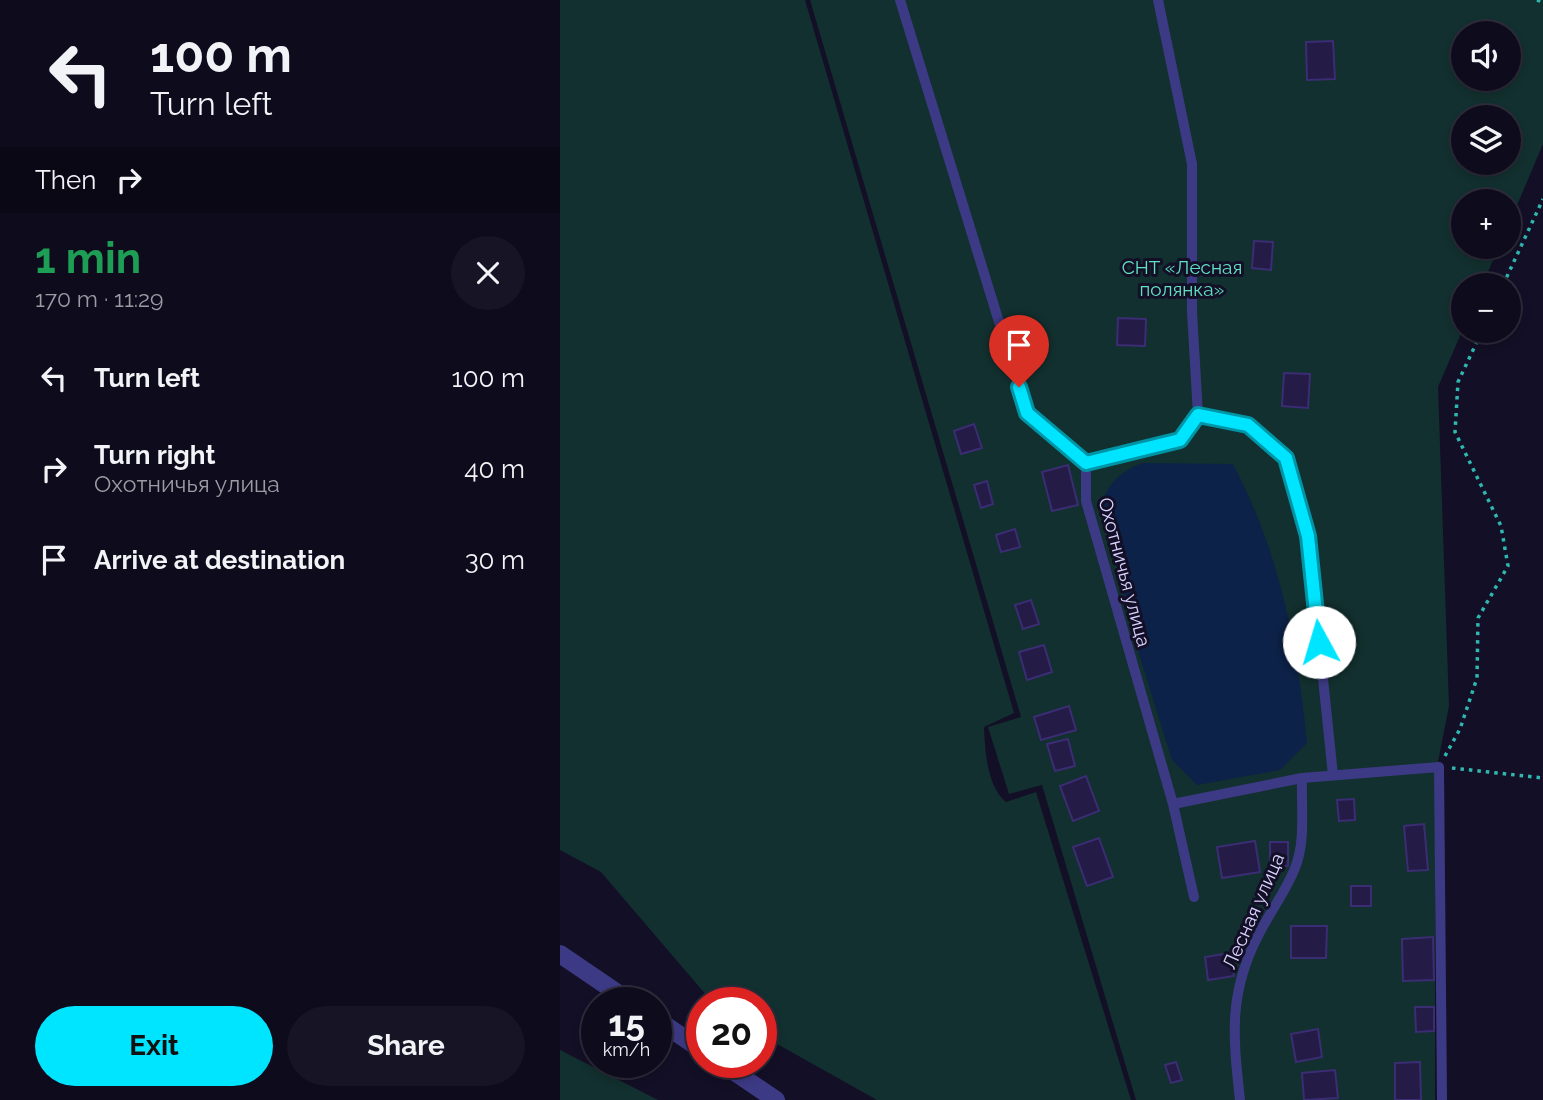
<!DOCTYPE html>
<meta charset="utf-8">
<style>
body{margin:0;font-family:Raleway,sans-serif;background:#171425;color:#f1f3f6;height:100vh;display:flex;flex-direction:column;font-size:26px;white-space:nowrap}
*{box-sizing:border-box;margin:0}
p{font-size:23px;color:#9b9ba3}
.icon{flex:none;width:38px;height:38px;fill:none;stroke:currentColor;stroke-width:2;stroke-linecap:round;stroke-linejoin:round}
.map{position:relative;flex:1;overflow:hidden}
.sheet{display:flex;flex-direction:column;background:#0e0b1c;width:560px}
.sheet>*{flex:none}
.banner{background:#0e0b1c;color:#f1f3f6;overflow:hidden}
.buttons{position:absolute;left:891px;top:21px;display:grid;gap:14px}
.buttons a{display:grid;place-items:center;width:70px;height:70px;border-radius:50%;background:#0e0b1c;box-shadow:0 4px 10px #0003,0 0 0 2px #2e2b3b;font-size:35px}
.speed{position:absolute;left:21px;top:987px;display:flex;gap:14px;font-size:35px;font-weight:700;text-align:center}
.speed>*{display:grid;place-content:center;width:91px;height:91px;border-radius:50%;background:#0e0b1c;box-shadow:0 4px 10px #0003,0 0 0 2px #2e2b3b;line-height:1}
.speed small{font-size:18px;font-weight:400}
.speed .limit{border:10px solid #d22;background:#fff;color:#111}
.pin{position:absolute;display:grid;place-items:center;width:60px;height:60px;color:#fff;margin:-72px -30px;border-radius:50% 50% 50% 0;rotate:-45deg;box-shadow:0 0 7px #0007}
.pin .icon{rotate:45deg}
.me{position:absolute;width:77px;margin:-38px;rotate:354deg;stroke-linejoin:round;filter:drop-shadow(0 0 5px #0008)}
.turn{display:flex;align-items:center;gap:24px;height:147px;padding:0 35px;font-size:32px}
.turn .icon{width:91px;height:91px;stroke-width:2.5}
.turn b{display:block;font-size:49px;line-height:60px}
.then{display:flex;align-items:center;height:66px;padding:0 35px;background:#0003;gap:14px;font-size:26px}
.round{display:grid;place-items:center;flex:none;width:74px;height:74px;border-radius:37px;background:#171425}
.headline{display:flex;align-items:center;justify-content:space-between;height:119px;padding:0 35px}
h1{font-size:42px;font-weight:700;line-height:52px;color:#1e9e55}
.primary-button{display:flex;gap:14px;margin-top:auto;padding:14px 35px}
.primary-button a{flex:1;height:80px;border-radius:42px;background:#00e5ff;color:#111;font-size:28px;font-weight:700;line-height:80px;text-align:center}
.primary-button a+a{background:#171425;color:#f1f3f6}
ul{padding:0;list-style:none}
li{display:flex;align-items:center;gap:21px;height:91px;padding:0 35px}
li div{flex:1}
li b{display:block;font-size:26px}
li em{font-style:normal}
main{display:flex;flex:1;min-height:0}
.map>svg:first-child{display:block}
</style>
<main>
<section class="sheet">
<div class="banner">
<div class="turn"><svg class="icon" aria-label="left" viewBox="0 0 24 24"><path d="M17 20v-9H6M10 6l-5 5 5 5"/></svg><div><b>100 m</b>Turn left</div></div>
<div class="then">Then<svg class="icon" aria-label="right" viewBox="0 0 24 24"><path d="M7 20v-9h11M14 6l5 5-5 5"/></svg></div>
</div>
<div class="headline"><div><h1>1 min</h1><p>170 m · 11:29</p></div><a class="round"><svg class="icon" aria-label="close" viewBox="0 0 24 24"><path d="M6 6l12 12M18 6L6 18"/></svg></a></div>
<ul>
<li><svg class="icon" aria-label="left" viewBox="0 0 24 24"><path d="M17 20v-9H6M10 6l-5 5 5 5"/></svg><div><b>Turn left</b></div><em>100 m</em></li>
<li><svg class="icon" aria-label="right" viewBox="0 0 24 24"><path d="M7 20v-9h11M14 6l5 5-5 5"/></svg><div><b>Turn right</b><p>Охотничья улица</p></div><em>40 m</em></li>
<li><svg class="icon" aria-label="arrive" viewBox="0 0 24 24"><path d="M6 21V4h12l-3 4 3 4H6"/></svg><div><b>Arrive at destination</b></div><em>30 m</em></li>
</ul>
<div class="primary-button"><a>Exit</a><a>Share</a></div>
</section>
<div class="map">
<svg width="983" height="1100" viewBox="0 0 983 1100">
<rect width="100%" height="100%" fill="#130f26"/>
<path fill="#12302f" fill-rule="evenodd" d="M0 0H245L454 713 424 727C425 750 427 787 446 802L476 792 571 1100H317L201 1035V1003H153L41 872 0 850Z
M250 0H983V144L949 224 948 201H903V247H939L922 285H903V329L878 387 889 706 875 777V1100H576L482 785 449 794 428 727 461 717ZM903 33H948V79H903ZM903 117H948V163H903Z
M0 1050 98 1100H0Z"/>
<path fill="#0c2248" d="M582 463 673 464C720 554 737 642 747 743L720 770 637 785 612 760 573 635 542 501C551 480 561 472 582 463Z"/>
<path fill="#241b47" stroke="#3b2d73" stroke-width="2" d="M773 41 775 79 747 80 746 42Z
M694 241 713 242 711 270 692 268Z
M558 318 586 319 585 346 557 345Z
M724 373 750 374 748 408 722 406Z
M414 424 422 448 401 454 394 431Z
M508 465 518 505 492 511 482 472Z
M427 481 433 504 421 508 414 485Z
M455 529 460 547 441 552 436 535Z
M471 600 479 624 463 629 455 605Z
M484 645 492 672 467 680 459 652Z
M509 706 516 730 481 740 474 717Z
M508 739 515 766 495 771 487 744Z
M526 776 539 811 513 821 500 786Z
M794 799 795 820 779 821 777 800Z
M864 824 868 870 848 871 844 826Z
M539 838 553 877 527 886 513 847Z
M695 841 700 872 662 878 657 847Z
M710 842H728V866H710Z
M791 886H811V906H791Z
M731 926H767L766 958H731Z
M873 937 874 980 843 981 842 939Z
M670 953 674 976 648 980 645 957Z
M855 1007H874V1031L856 1032Z
M758 1029 762 1057 736 1062 731 1034Z
M616 1062 622 1080 611 1083 605 1065Z
M860 1062 861 1100H835V1063Z
M775 1070 778 1098 744 1100 742 1073Z"/>
<g fill="none" stroke-linecap="round" stroke-linejoin="round">
<path stroke="#2fb8b0" stroke-width="3.5" stroke-dasharray="3.5 5" stroke-linecap="butt" d="M977 0 983 2
M943 285 983 199
M885 756 900 729 917 678 918 618 948 566 941 526 895 432 898 382 922 331
M892 768 983 778"/>
<path stroke="#3d3a85" stroke-width="10" d="M340 0 467 413 526 463V501L613 804 634 897
M598 0 632 164V312L638 415 689 425 726 458 748 535 773 775
M526 463 619 440 638 415
M613 804 742 778 879 767 882 1100
M680 1100C673 1036 668 993 699 934 710 912 726 891 735 868 746 841 741 807 742 778"/>
<path stroke="#3d3a85" stroke-width="18" d="M0 954 72 1003
M96 1019 142 1050
M160 1062 216 1100"/>
</g>
<g fill="none" stroke-linecap="round" stroke-linejoin="round">
<defs>
<path id="route" d="M459 387 467 413 526 463 620 440 638 415 688 425 726 458 748 536 759 642"/>
</defs>
<use href="#route" stroke="#0095a6" stroke-width="18"/>
<use href="#route" stroke="#00e5ff" stroke-width="12"/>
</g>
<g text-anchor="middle" dominant-baseline="central" stroke-width="6" stroke-linejoin="round" paint-order="stroke">
<g font-size="19" fill="#5fe0c0" stroke="#130f26">
<text x="622" y="267">СНТ «Лесная<tspan x="622" dy="22">полянка»</tspan></text>
</g>
<g font-size="19" fill="#d9d4ff" stroke="#130f26">
<text transform="translate(565 572) rotate(75)">Охотничья улица</text>
<text transform="translate(693 911) rotate(-66)">Лесная улица</text>
</g>
</g>
</svg>
<div class="buttons">
<a><svg class="icon" aria-label="sound" viewBox="0 0 24 24"><path d="M4 9h4l5-4v14l-5-4H4zM17 9q2 3 0 6"/></svg></a>
<a><svg class="icon" aria-label="layers" viewBox="0 0 24 24"><path d="M12 4l9 5-9 5-9-5zM3 14l9 5 9-5"/></svg></a>
<a>+</a>
<a>−</a>
</div>
<div class="speed"><div>15<small>km/h</small></div><div class="limit">20</div></div>
<div class="pin" style="left:459px;top:387px;background:#d93025"><svg class="icon" aria-label="arrive" viewBox="0 0 24 24"><path d="M6 21V4h12l-3 4 3 4H6"/></svg></div>
<svg class="me" style="left:759px;top:642px" viewBox="-20 -20 40 40"><circle r="19" fill="#fff"/><path d="M0-13L10 11 0 6-10 11z" fill="#00e5ff"/></svg>
</div>
</main>
